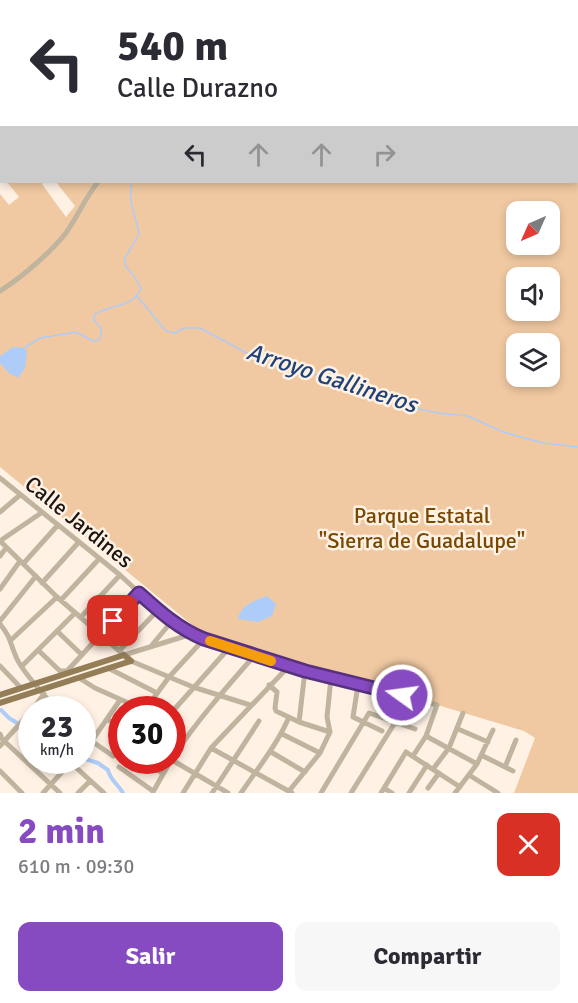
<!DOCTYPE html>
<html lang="es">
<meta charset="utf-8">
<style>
body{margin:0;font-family:Signika,sans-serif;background:#f7f7f7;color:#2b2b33;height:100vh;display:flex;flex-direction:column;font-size:22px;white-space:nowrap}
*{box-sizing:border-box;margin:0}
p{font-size:20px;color:#7c7c81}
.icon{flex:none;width:33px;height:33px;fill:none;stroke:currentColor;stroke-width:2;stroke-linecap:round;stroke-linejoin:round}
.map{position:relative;height:793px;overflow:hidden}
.details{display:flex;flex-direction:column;background:#fff;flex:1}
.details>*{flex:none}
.top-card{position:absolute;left:0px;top:0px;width:579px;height:183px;box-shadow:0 3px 9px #0003;background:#fff;color:#2b2b33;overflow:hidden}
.needle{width:39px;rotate:225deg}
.fabs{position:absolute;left:506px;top:201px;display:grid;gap:12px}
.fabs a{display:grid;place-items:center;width:54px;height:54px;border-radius:12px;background:#fff;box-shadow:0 3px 9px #0003;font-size:30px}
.speed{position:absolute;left:18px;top:696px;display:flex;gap:12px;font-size:30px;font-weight:700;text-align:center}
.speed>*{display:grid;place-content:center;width:78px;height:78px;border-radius:50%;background:#fff;box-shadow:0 3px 9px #0003;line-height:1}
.speed small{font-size:15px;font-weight:400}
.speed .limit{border:9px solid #d22;background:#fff;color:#111}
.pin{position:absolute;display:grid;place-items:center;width:51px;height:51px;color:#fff;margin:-26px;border-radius:12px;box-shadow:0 3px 9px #0006}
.me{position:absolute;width:66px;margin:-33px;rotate:284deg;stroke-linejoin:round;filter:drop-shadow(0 0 4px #0008)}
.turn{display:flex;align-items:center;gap:21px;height:126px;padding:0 18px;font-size:27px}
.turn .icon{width:78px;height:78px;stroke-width:2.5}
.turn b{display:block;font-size:42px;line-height:51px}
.lanes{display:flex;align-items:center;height:57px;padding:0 18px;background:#0003;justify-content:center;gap:30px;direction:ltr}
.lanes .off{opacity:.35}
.round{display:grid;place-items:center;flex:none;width:63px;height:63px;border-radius:12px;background:#f7f7f7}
.headline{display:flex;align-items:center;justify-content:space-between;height:102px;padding:0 18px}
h1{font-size:36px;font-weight:700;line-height:45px;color:#864bc1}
.action{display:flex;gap:12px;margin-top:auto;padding:12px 18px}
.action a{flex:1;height:69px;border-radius:12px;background:#864bc1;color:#fff;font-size:24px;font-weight:700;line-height:69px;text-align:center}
.action a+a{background:#f7f7f7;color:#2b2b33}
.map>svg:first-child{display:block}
</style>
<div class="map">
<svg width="578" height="793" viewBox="0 0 578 793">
<rect width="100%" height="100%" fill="#fff1e4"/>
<path fill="#f0c9a2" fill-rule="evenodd" d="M0 0H188L2 2 1 175Z
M208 0H578V793H514L535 738 524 731 214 638 191 624 0 467V194L9 205 19 197 7 182H45L42 184 66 217 75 206 56 182H578V2L207 1ZM516 212H549V244H516ZM516 278H549V310H516ZM516 344H549V376H516Z"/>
<path fill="#aeccf8" d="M13 347 24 348 27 351 25 368 18 378 9 373 0 363V356Z
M267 596 276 604 272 616 258 622 238 619C240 605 256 600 267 596Z"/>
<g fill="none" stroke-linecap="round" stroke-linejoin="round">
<path stroke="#aeccf8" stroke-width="1.5" d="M239 2 240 0
M0 66 2 69
M137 296 166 331 175 333 184 328H200L260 360 336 380 399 405 438 413 468 416 503 432 543 443 578 447
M24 348 40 338 76 332 93 341 99 340C104 330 101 327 94 320L95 314C110 304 131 309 141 289L134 276 126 267 124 260 139 234C136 216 127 201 132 182"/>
<path stroke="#aeccf8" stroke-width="4" d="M1 710 9 718 17 723
M82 758 98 763 108 770C110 780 118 784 123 793"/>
<path stroke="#c0b49f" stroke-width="5" d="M124 2 125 0
M283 2 285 0
M0 41H2
M0 291C21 278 51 252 66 233 78 216 85 198 98 182
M0 478 120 575 158 610 192 634 289 666 331 678 385 690 437 705 426 736 413 756
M0 512 20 495
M0 541 57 597 124 655 192 634
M0 541 41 513
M0 556 6 548
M23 564 57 526
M42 583 78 543
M0 589 20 561
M61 600 99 559
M81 617 120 575
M0 621 36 576
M0 624C12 639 10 644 17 659 26 677 44 693 56 710
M57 631 82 655
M11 640 57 597
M152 645 172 621
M38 650 60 671H67L139 593
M119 651 158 610
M131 661 193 687 250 705
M0 666 21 688
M22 666 75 613
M108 668 157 693
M79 678 95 688 144 710
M269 685 277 692 275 708 276 711 299 722 330 732
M358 685 353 717 382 731
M32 710 44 694
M145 710 169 677 204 639
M172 712 229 648
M107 719 122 729
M299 722 305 671
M18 726 32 738
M458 729 488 742
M0 734 2 739 60 793
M282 734 320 753
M426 736 477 764
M93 742 113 756
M0 746 32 710
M211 748 292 793
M271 752 305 772
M82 755 120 700
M481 755 513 771
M172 758C197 721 225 689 254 656
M144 760 163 774
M172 760 228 793
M71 763 104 793
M119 767 153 791
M505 767 516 740
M433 769 449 748 463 713
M0 771 22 793
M469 775 498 793
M384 788 392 793
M428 788 439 773
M289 791 320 753 330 732 327 717 331 678
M153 792 171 760
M43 793 73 760
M78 793 90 781
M183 793 211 748 289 666
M212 793 259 721
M241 793C258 768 277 745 289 717
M321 793 369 713 415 729
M351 793 396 721
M381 793 406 752 460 787
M409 793 427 765
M455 793 477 764 493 730"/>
<path stroke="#937e58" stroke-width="6" d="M0 695 124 655 131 661
M0 703 131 661"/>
</g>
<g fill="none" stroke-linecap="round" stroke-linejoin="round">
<defs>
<path id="route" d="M113 621 139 593C159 611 179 629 204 639L305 671 402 695"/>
</defs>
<use href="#route" stroke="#57317d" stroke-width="15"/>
<use href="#route" stroke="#864bc1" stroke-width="10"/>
<path stroke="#f59e0b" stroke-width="10" d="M210 641 271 661"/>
</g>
<g text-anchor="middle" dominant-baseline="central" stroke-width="5" stroke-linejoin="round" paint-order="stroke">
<g font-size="22" fill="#784700" stroke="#fff1e4">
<text x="422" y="515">Parque Estatal<tspan x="422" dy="25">"Sierra de Guadalupe"</tspan></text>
</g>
<g font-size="22" fill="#1a1510" stroke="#fff1e4">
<text transform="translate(79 522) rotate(39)">Calle Jardines</text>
</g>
<g font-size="24" font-style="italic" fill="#1f4379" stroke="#fff1e4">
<text transform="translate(332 378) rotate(18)">Arroyo Gallineros</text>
</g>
</g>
</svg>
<div class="fabs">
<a><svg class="needle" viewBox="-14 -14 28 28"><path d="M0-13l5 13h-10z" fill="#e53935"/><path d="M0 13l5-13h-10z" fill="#7c7c81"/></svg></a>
<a><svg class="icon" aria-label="sound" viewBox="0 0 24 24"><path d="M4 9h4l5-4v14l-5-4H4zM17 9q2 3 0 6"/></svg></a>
<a><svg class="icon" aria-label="layers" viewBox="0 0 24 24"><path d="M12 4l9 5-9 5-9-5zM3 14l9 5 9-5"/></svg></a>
</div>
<div class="speed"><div>23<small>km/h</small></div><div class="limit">30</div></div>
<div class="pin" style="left:113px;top:621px;background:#d93025"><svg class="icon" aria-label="arrive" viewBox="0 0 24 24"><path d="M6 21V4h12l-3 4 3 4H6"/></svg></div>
<svg class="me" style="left:402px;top:695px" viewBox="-20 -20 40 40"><circle r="17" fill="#864bc1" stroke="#fff" stroke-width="3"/><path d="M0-11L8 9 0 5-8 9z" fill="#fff"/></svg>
<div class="top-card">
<div class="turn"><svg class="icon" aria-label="left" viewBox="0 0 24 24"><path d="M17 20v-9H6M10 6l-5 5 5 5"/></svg><div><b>540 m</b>Calle Durazno</div></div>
<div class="lanes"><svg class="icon" aria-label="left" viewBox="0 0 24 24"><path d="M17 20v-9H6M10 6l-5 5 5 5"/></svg><svg class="icon off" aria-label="ahead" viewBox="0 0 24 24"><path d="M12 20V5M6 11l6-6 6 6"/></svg><svg class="icon off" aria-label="ahead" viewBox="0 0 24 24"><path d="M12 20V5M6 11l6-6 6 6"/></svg><svg class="icon off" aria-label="right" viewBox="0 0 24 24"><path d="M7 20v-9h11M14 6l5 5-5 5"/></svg></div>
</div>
</div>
<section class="details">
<div class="headline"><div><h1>2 min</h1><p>610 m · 09:30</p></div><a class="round" style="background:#d93025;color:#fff"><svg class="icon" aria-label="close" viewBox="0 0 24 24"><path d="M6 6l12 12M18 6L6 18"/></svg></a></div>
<div class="action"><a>Salir</a><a>Compartir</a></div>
</section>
